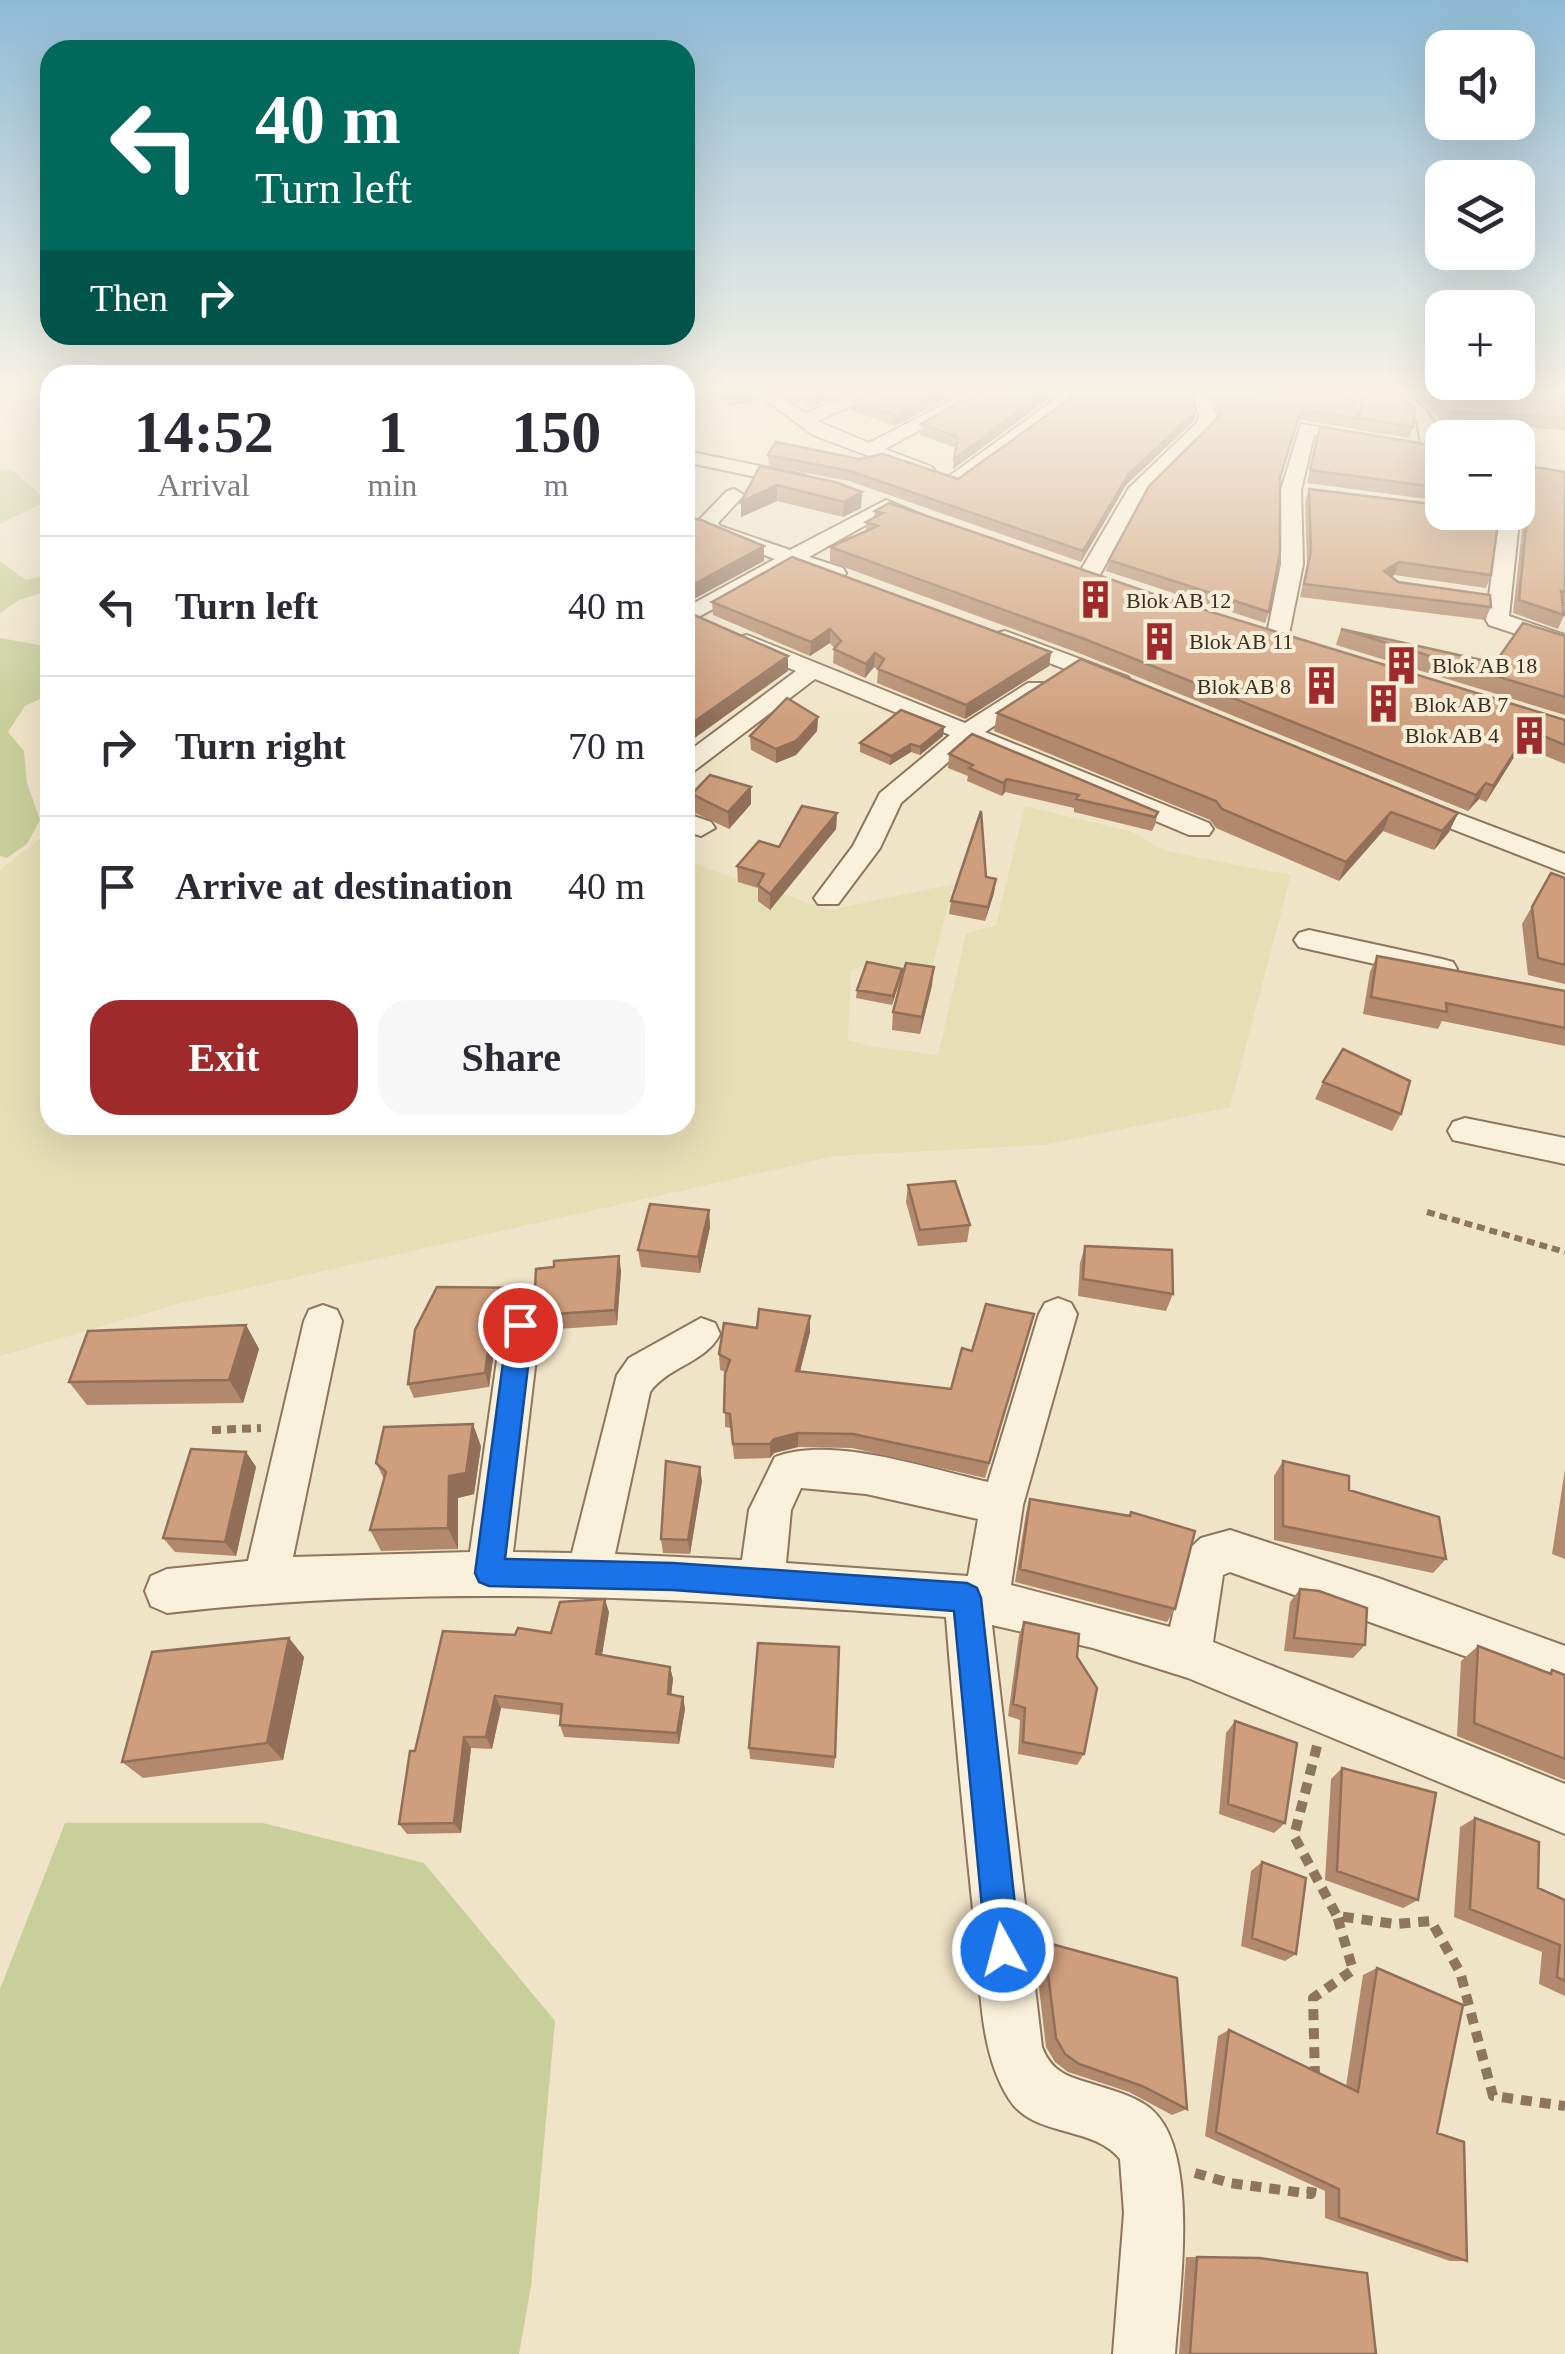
<!DOCTYPE html>
<meta charset="utf-8">
<style>
body{margin:0;font-family:Georgia,serif;background:#f7f7f7;color:#2b2b33;height:100vh;display:flex;flex-direction:column;font-size:38px;white-space:nowrap}
*{box-sizing:border-box;margin:0}
p{font-size:32px;color:#7c7c81}
.icon{flex:none;width:55px;height:55px;fill:none;stroke:currentColor;stroke-width:2;stroke-linecap:round;stroke-linejoin:round}
.map{position:relative;flex:1;overflow:hidden}
.sheet{position:absolute;left:40px;top:365px;width:655px;height:770px;display:flex;flex-direction:column;background:#fff;border-radius:30px;box-shadow:0 10px 40px #0002}
.sheet>*{flex:none}
.banner{position:absolute;left:40px;top:40px;width:655px;height:305px;border-radius:30px;box-shadow:0 10px 40px #0002;background:#00695c;color:#fff;overflow:hidden}
.buttons{position:absolute;left:1425px;top:30px;display:grid;gap:20px}
.buttons a{display:grid;place-items:center;width:110px;height:110px;border-radius:20px;background:#fff;box-shadow:0 10px 40px #0002;font-size:50px}
.pin{position:absolute;display:grid;place-items:center;width:85px;height:85px;color:#fff;margin:-42px;border:5px solid #fff;border-radius:50%;box-shadow:0 2px 10px #0007}
.me{position:absolute;width:110px;margin:-55px;rotate:353deg;stroke-linejoin:round;filter:drop-shadow(0 0 8px #0008)}
.turn{display:flex;align-items:center;gap:35px;height:210px;padding:0 50px;font-size:45px}
.turn .icon{width:130px;height:130px;stroke-width:2.5}
.turn b{display:block;font-size:70px;line-height:85px}
.then{display:flex;align-items:center;height:95px;padding:0 50px;background:#0003;gap:20px;font-size:38px}
.eta{display:flex;justify-content:space-evenly;align-items:center;height:170px;text-align:center}
.eta b{font-size:60px;font-weight:700;line-height:70px}
.action{display:flex;gap:20px;margin-top:auto;padding:20px 50px}
.action a{flex:1;height:115px;border-radius:30px;background:#9e2a2b;color:#fff;font-size:40px;font-weight:700;line-height:115px;text-align:center}
.action a+a{background:#f7f7f7;color:#2b2b33}
ul{padding:0;list-style:none}
li{display:flex;align-items:center;gap:30px;height:140px;padding:0 50px;border-top:2px solid #e1e1e2}
li div{flex:1}
li b{display:block;font-size:38px}
li em{font-style:normal}
.map>svg:first-child{display:block}
</style>
<div class="map">
<svg width="1565" height="2354" viewBox="0 0 1565 2354">
<rect width="100%" height="100%" fill="#f0e4c8"/>
<path fill="#e6deb5" d="M1025 806 1132 832 1165 851 1291 875 1230 1107 1044 1145 835 1156 181 1303 0 1356V870L50 831V1125H685V861L830 910 953 884 931 973 868 964 851 970 848 1040 875 1047 938 1055 966 934 996 925Z"/>
<path fill="#c9cf9b" d="M0 469 15 472 47 501 0 524Z
M0 561 26 580 50 574V590L19 600 0 613Z
M0 638 50 647V694L25 706 8 732 24 751 27 783 40 820 27 844 7 858 0 856Z
M65 1823H263L424 1863 555 2021 531 2286 519 2354H0V1989Z"/>
<g fill="none" stroke-linecap="round" stroke-linejoin="round">
<defs>
<path id="minor" d="M759 395H779L805 413 851 395H876L817 421 869 443 962 395H984L885 449 932 467 935 471 925 477 813 435Z
M1061 395 1078 398 962 485H948V477Z
M1190 395H1207L1217 415 1214 425 1144 495 1097 580H1081L1078 575 1129 488 1197 423 1199 415Z
M1257 395H1410C1432 415 1444 432 1442 460L1314 435 1301 490 1303 564 1288 639 1277 646 1266 639 1281 564V490L1301 424 1421 444 1417 421 1395 400H1265Z
M691 452 804 475 814 481 804 487 685 462V454Z
M734 489 744 495 718 523 720 526 790 550 886 500 929 518 919 524 887 513 809 557 843 568 846 573 843 578 835 579 794 566 685 624V608L775 559 706 534 697 522 727 491Z
M1442 507V512H1482L1515 526 1518 530 1509 616 1565 635V650L1489 625 1486 620 1497 533 1478 524 1441 516 1438 512Z
M1005 631 1128 677 1132 682 1128 687H1112L997 643 994 638 997 633Z
M747 635 965 723 1028 683H1044L1048 688 1044 693 985 732 1209 823 1213 829 1209 835H1189L970 743 901 803 880 848 838 904H818L814 898 853 846 880 793 950 735 815 679 694 771 685 774V754L796 671 739 647 736 642 739 637Z
M1412 796 1565 854V873L1403 810 1399 804Z
M685 813 711 822 715 828 701 836 685 831Z
M1309 930 1442 959 1453 962 1457 969 1453 976 1442 979 1299 947 1294 940 1299 933Z
M1465 1118 1565 1138V1164L1453 1140 1448 1131 1453 1122Z
M1058 1298 1071 1303 1077 1314 1023 1505 1011 1585 1170 1627 1188 1550 1201 1538 1230 1530 1381 1579 1565 1646V1692L1230 1572 1223 1575 1213 1642 1565 1784V1834L1188 1678 1093 1648 992 1625 1042 2047C1053 2077 1076 2078 1102 2087 1118 2092 1138 2098 1151 2109 1201 2151 1179 2294 1175 2354H1113L1124 2213 1120 2159C1093 2125 1033 2138 1009 2099 978 2051 981 1983 975 1929 964 1825 954 1721 946 1617 683 1598 431 1583 167 1613L151 1606 145 1591 151 1576 167 1569 248 1561 304 1321 309 1310 323 1305 337 1310 342 1321 293 1557 470 1552 502 1325 507 1314 521 1309 535 1314 540 1325 513 1552 572 1553 617 1375 629 1358 701 1318 715 1323 720 1334C707 1362 667 1367 650 1392L615 1554 742 1560 749 1510 775 1457C832 1435 929 1469 988 1482L1039 1314 1045 1303ZM801 1488 866 1494 978 1519 968 1576 786 1563 791 1510Z"/>
</defs>
<use href="#minor" stroke="#8d765c" stroke-width="4"/>
<path stroke="#8d765c" stroke-width="6" stroke-dasharray="8 5" stroke-linecap="butt" d="M1427 1212 1565 1252"/>
<path stroke="#8d765c" stroke-width="8" stroke-dasharray="9 6" stroke-linecap="butt" d="M212 1430 261 1428"/>
<path stroke="#8d765c" stroke-width="10" stroke-dasharray="11 8" stroke-linecap="butt" d="M1317 1746 1294 1836 1337 1916
M1315 2077 1313 1998 1353 1970 1337 1916 1395 1924 1431 1921 1460 1972 1493 2096 1565 2106
M1195 2173 1230 2183 1311 2194 1313 2180"/>
<use href="#minor" fill="#faf1dc" fill-rule="evenodd"/>
</g>
<path fill="#b2896c" d="M715 395H759V400L729 406Z
M787 395H839L808 408Z
M862 395H953L895 426 851 410 852 400Z
M973 395H1054L953 469 956 448 920 435 921 424Z
M1210 395H1351L1358 415 1362 395 1413 427 1409 438 1357 430V428L1356 429 1302 420 1297 423 1280 479 1269 612 1265 623 1106 571 1109 560 1220 416V413Z
M1415 395H1565V430L1440 423 1438 416Z
M1194 421 1126 485 1081 562 849 481 769 466 768 455 958 479Z
M1317 439 1442 447V501L1307 483Z
M1518 459 1523 465 1565 472V606H1563L1564 615 1558 629 1513 613 1522 530 1516 523 1492 512H1518Z
M760 466 862 492 861 508 843 517 777 501 741 517V502Z
M1309 489 1491 575 1486 588 1394 575 1392 577 1398 582 1491 607 1485 620 1300 597 1307 564 1305 501Z
M875 511 1565 720V764L1521 746 1486 802 1479 799 1468 811 1084 655 830 562V547L866 531V522L874 517Z
M712 602 1051 652 1049 666 965 719 877 683 878 670 874 667 865 678 833 663 834 648 830 643 810 656 713 615Z
M1341 629 1495 663 1565 636V715L1336 645Z
M997 713 1458 813 1449 832 1434 850 1383 831 1339 881 1216 828 1210 820 994 731Z
M818 717 817 731 796 755 776 763 751 750 750 736Z
M944 727 943 736 920 755 911 752 890 765 860 752V743Z
M949 754 1158 812 1155 825 1152 831 1074 812V808L1005 792 1002 796 967 781 968 776 948 768Z
M751 787V804L729 829 693 812 692 794Z
M837 813 836 829 770 910 758 901V888L738 882 737 866 779 847Z
M1551 873 1565 878V984L1528 975 1522 924Z
M986 877 994 893 985 921 949 914 951 901Z
M1377 956 1565 991V1046L1442 1021 1438 1029 1363 1014 1370 972Z
M902 969 901 977 892 1005 856 998 857 990Z
M932 985 920 1034 892 1030 893 1012Z
M1323 1082 1401 1114 1392 1131 1315 1099Z
M908 1185 970 1225 967 1242 918 1246 906 1202Z
M709 1210 710 1227 700 1273 641 1267 638 1250Z
M1085 1246 1173 1294 1166 1311 1078 1296 1080 1263Z
M621 1271 617 1325 543 1330 536 1310 520 1305 506 1310 498 1324 489 1387 414 1398 408 1384 437 1287 535 1288Z
M1034 1314 985 1478 852 1448 798 1447 774 1453 770 1458 734 1459 731 1428 725 1427V1372L720 1370 719 1354 757 1328 810 1316V1332L800 1372 951 1389 972 1351Z
M246 1325 259 1349 243 1403 87 1405 69 1382Z
M481 1446 474 1494 458 1498V1549L381 1551 370 1530 384 1479 376 1463Z
M246 1452 256 1467 236 1556 175 1552 163 1538Z
M1283 1461 1349 1490 1446 1559 1433 1573 1274 1540V1476Z
M1565 1469V1559L1552 1554Z
M702 1481 690 1554 663 1553 661 1539Z
M1030 1499 1129 1516 1131 1512 1175 1609 1167 1622 1015 1582 1026 1513Z
M1300 1589 1365 1645 1353 1658 1284 1651 1290 1602Z
M609 1612 602 1655 670 1667 673 1679 671 1695 683 1697 685 1709 679 1744 564 1737 560 1725 561 1715 501 1708 492 1749 471 1748 461 1833 407 1834 399 1824 415 1751 551 1633Z
M1024 1622 1077 1657 1084 1754 1077 1765 1018 1754 1020 1720 1008 1716 1019 1635Z
M289 1638 304 1657 283 1760 143 1778 122 1762Z
M1478 1646 1548 1673 1552 1670 1565 1675V1780L1457 1736 1461 1661Z
M1235 1721 1285 1823 1274 1833 1219 1814 1226 1733Z
M749 1748 835 1757 834 1768 750 1759Z
M1342 1768 1418 1900 1403 1908 1325 1880 1331 1779Z
M1475 1818 1538 1888 1565 1900V1996L1539 1984 1542 1952 1454 1917 1460 1827Z
M1262 1862 1296 1954 1285 1961 1241 1946 1251 1871Z
M1044 1942 1187 2109 1172 2115 1129 2092 1068 2072 1055 2062 1046 2047 1035 1954Z
M1377 1968 1437 2133 1467 2261H1450L1325 2218V2191L1205 2136 1218 2036 1229 2030 1346 2086 1363 1975Z
M1186 2257 1259 2258 1376 2354H1179Z"/>
<path fill="#916f58" d="M729 395H759V400L729 406Z
M814 395H839L808 408V398Z
M934 395H953L895 426V415Z
M1041 395H1054L953 469 954 459Z
M1196 411 1194 421 1126 485 1081 562 1083 551 1128 475Z
M777 485V501L741 517V502Z
M862 492 861 508 843 517 844 502Z
M764 546V561L685 604V589Z
M1399 562 1394 575 1379 584 1384 571Z
M830 629V643L810 656 811 642Z
M1051 652 1049 666 965 719 966 705Z
M875 653 874 667 865 678 866 664Z
M788 656V671L685 745V728Z
M818 717 817 731 796 755 776 763V749Z
M944 727 943 736 920 755V747Z
M1529 730 1521 746 1486 802 1493 786Z
M911 744V752L890 765 891 756Z
M1007 779 1005 792 1002 796 1003 783Z
M1486 783 1479 799 1468 811 1476 795Z
M751 787V804L729 829 728 812Z
M1391 812 1383 831 1339 881 1346 862Z
M837 813 836 829 770 910V894Z
M1458 813 1449 832 1434 850 1442 831Z
M996 879 994 893 985 921 988 907Z
M934 967 932 985 920 1034 922 1017Z
M902 969 901 977 892 1005 893 996Z
M709 1210 710 1227 700 1273 698 1257Z
M619 1256 621 1271 617 1325 615 1310Z
M516 1291 520 1305 506 1310 498 1324 489 1387 485 1373 494 1310 501 1296Z
M810 1316V1332L796 1387V1371Z
M246 1325 259 1349 243 1403 229 1380Z
M473 1424 481 1446 474 1494 458 1498V1549L448 1528 449 1476Z
M798 1433V1447L774 1453 770 1458V1444L774 1439Z
M246 1452 256 1467 236 1556 225 1542Z
M700 1467 702 1481 690 1554 688 1540Z
M605 1599 609 1612 600 1667 596 1654Z
M289 1638 304 1657 283 1760 267 1743Z
M670 1667 673 1679 670 1706 668 1694Z
M495 1696 501 1708 492 1749 486 1737Z
M683 1697 685 1709 679 1744 677 1733Z
M464 1737 471 1748 461 1833 454 1823Z"/>
<path fill="#cf9f7d" stroke="#916f58" stroke-width="2.5" d="M862 395H934L895 415 852 400Z
M973 395H1041L954 459 958 437 921 424Z
M1075 395H1193L1196 411 1128 475 1083 551 850 471 768 455 776 442 859 459 883 454 958 479Z
M1218 395H1351L1360 419 1305 410 1300 413 1280 478V552L1269 612 1109 560 1149 486 1220 416 1223 403Z
M1362 395H1400L1415 410 1413 427 1360 418Z
M1432 395H1565V418L1444 411 1442 404Z
M1320 427 1442 447V488L1310 470Z
M1518 459H1519L1523 465 1565 472V592L1561 591 1564 615 1519 600 1527 517 1522 510 1518 508Z
M760 466 835 482 862 492 844 502 777 485 741 502Z
M1309 489 1431 504 1442 507V512H1462L1498 523 1491 575 1399 562 1384 571 1398 582 1490 595 1491 607 1304 584 1311 551Z
M889 503 1159 596 1565 720V745L1529 730 1493 786 1486 783 1476 795 1087 640 830 547 878 526 866 522 883 513 875 511Z
M685 517 701 520 764 546 685 589Z
M792 557 1051 652 966 705 878 669 884 659 875 653 866 664 834 649 841 641 830 629 811 642 712 602Z
M685 611 788 656 685 728Z
M1523 623 1565 636V697L1341 629 1495 663Z
M1081 659 1458 813 1442 831 1391 812 1346 862 1222 809 1216 801 997 713Z
M787 698 818 717 796 741 776 749 750 736Z
M901 710 944 727 920 747 911 744 891 756 860 743Z
M972 734 1158 812 1155 817 1076 799 1079 795 1007 779 1003 783 969 768 973 765 949 754Z
M710 775 751 787 728 812 692 794Z
M802 806 837 813 770 894 758 885 764 874 737 866 759 841 779 847Z
M981 811 986 877 996 879 988 907 951 901Z
M1551 873 1565 878V965L1538 958 1532 907Z
M1377 956 1565 991V1028L1446 1003 1447 1012 1371 997Z
M867 962 902 969 893 996 857 990Z
M906 963 934 967 922 1017 893 1012Z
M1343 1049 1410 1081 1401 1114 1323 1082Z
M955 1181 970 1225 920 1230 908 1185Z
M650 1204 709 1210 698 1257 638 1250Z
M1085 1246 1172 1250 1173 1294 1083 1279Z
M619 1256 615 1310 540 1315 532 1296 516 1291 501 1296 494 1310 485 1373 408 1384 415 1330 437 1287 535 1288 536 1269 554 1267V1261Z
M986 1304 1034 1314 989 1463 853 1434 798 1433 774 1439 770 1444H733L730 1414 724 1412 725 1374 730 1360 719 1354 724 1323 757 1328 759 1309 810 1316 796 1371 951 1389 962 1348 972 1351Z
M246 1325 229 1380 69 1382 88 1331Z
M473 1424 466 1473 449 1476 448 1528 370 1530 386 1472 376 1463 384 1427Z
M191 1449 246 1452 225 1542 163 1538Z
M666 1461 700 1467 688 1540 661 1539Z
M1283 1461 1349 1476V1490L1439 1517 1446 1559 1283 1526Z
M1030 1499 1130 1516 1131 1512 1195 1531 1175 1609 1020 1569Z
M1300 1589 1319 1591 1367 1608 1365 1645 1294 1638Z
M605 1599 596 1654 670 1667 668 1694 683 1697 677 1733 560 1725 562 1704 495 1696 486 1737H464L454 1823 399 1824 410 1751H415L443 1631 515 1635 518 1628 551 1633 560 1602Z
M1024 1622 1079 1634 1077 1657 1097 1688 1084 1754 1023 1742 1025 1708 1013 1704Z
M289 1638 267 1743 122 1762 152 1652Z
M758 1643 839 1647 835 1757 749 1748Z
M1478 1646 1551 1674 1552 1670 1565 1675V1759L1474 1723Z
M1235 1721 1297 1743 1285 1823 1228 1804Z
M1342 1768 1436 1793 1418 1900 1337 1871Z
M1475 1818 1539 1842 1538 1888 1565 1900V1981L1557 1977 1560 1945 1470 1909Z
M1262 1862 1306 1878 1296 1954 1252 1938Z
M1044 1942 1177 1978 1187 2109 1142 2086 1079 2064 1065 2054 1056 2038Z
M1377 1968 1463 2005 1437 2133 1464 2142 1467 2261 1339 2217V2189L1216 2132 1229 2030 1358 2092Z
M1197 2257 1259 2258 1367 2273 1376 2354H1190Z"/>
<linearGradient id="sky" x2="0" y2="1"><stop stop-color="#8fbad6"/><stop offset="0.54" stop-color="#f8f3e6"/><stop offset="1" stop-color="#f8f3e6" stop-opacity="0"/></linearGradient>
<rect width="1565" height="725" fill="url(#sky)"/>
<path fill="#1a73e8" stroke="#114b97" stroke-width="2.5" d="M520 1315 529 1318 533 1325 505 1559 673 1563 967 1583 977 1588 981 1598 1020 1950 1015 1962 1003 1967 991 1962 986 1950 954 1611 673 1590 489 1586 479 1582 475 1573 508 1325 512 1318Z"/>
<defs>
<symbol id="building-bare" viewBox="-9 -9 18 18"><path d="M-4-6H4V6H1V3H-1V6H-4ZM-2.5-4.3h1.7v1.8h-1.7ZM.8-4.3h1.7v1.8H.8ZM-2.5-1h1.7V.8h-1.7ZM.8-1h1.7V.8H.8Z" fill="#9e2a2b" stroke="#f7eed8" stroke-width="2.5" paint-order="stroke"/></symbol>
</defs>
<g fill-rule="evenodd">
<use href="#building-bare" x="1068" y="572" width="55" height="55"/>
<use href="#building-bare" x="1132" y="614" width="55" height="55"/>
<use href="#building-bare" x="1374" y="638" width="55" height="55"/>
<use href="#building-bare" x="1294" y="658" width="55" height="55"/>
<use href="#building-bare" x="1356" y="676" width="55" height="55"/>
<use href="#building-bare" x="1502" y="708" width="55" height="55"/>
</g>
<g text-anchor="middle" dominant-baseline="central" stroke-width="8" stroke-linejoin="round" paint-order="stroke">
<g font-size="22" fill="#3d2e20" stroke="#f7eed8" text-anchor="start">
<text x="1126" y="600">Blok AB 12</text>
<text x="1189" y="641">Blok AB 11</text>
<text x="1432" y="665">Blok AB 18</text>
<text x="1291" y="686" text-anchor="end">Blok AB 8</text>
<text x="1414" y="704">Blok AB 7</text>
<text x="1499" y="735" text-anchor="end">Blok AB 4</text>
</g>
</g>
</svg>
<div class="buttons">
<a><svg class="icon" aria-label="sound" viewBox="0 0 24 24"><path d="M4 9h4l5-4v14l-5-4H4zM17 9q2 3 0 6"/></svg></a>
<a><svg class="icon" aria-label="layers" viewBox="0 0 24 24"><path d="M12 4l9 5-9 5-9-5zM3 14l9 5 9-5"/></svg></a>
<a>+</a>
<a>−</a>
</div>
<div class="pin" style="left:520px;top:1325px;background:#d93025"><svg class="icon" aria-label="arrive" viewBox="0 0 24 24"><path d="M6 21V4h12l-3 4 3 4H6"/></svg></div>
<svg class="me" style="left:1003px;top:1950px" viewBox="-20 -20 40 40"><circle r="17" fill="#1a73e8" stroke="#fff" stroke-width="3"/><path d="M0-11L8 9 0 5-8 9z" fill="#fff"/></svg>
<div class="banner">
<div class="turn"><svg class="icon" aria-label="left" viewBox="0 0 24 24"><path d="M17 20v-9H6M10 6l-5 5 5 5"/></svg><div><b>40 m</b>Turn left</div></div>
<div class="then">Then<svg class="icon" aria-label="right" viewBox="0 0 24 24"><path d="M7 20v-9h11M14 6l5 5-5 5"/></svg></div>
</div>
<section class="sheet">
<div class="eta">
<div><b>14:52</b><p>Arrival</p></div>
<div><b>1</b><p>min</p></div>
<div><b>150</b><p>m</p></div>
</div>
<ul>
<li><svg class="icon" aria-label="left" viewBox="0 0 24 24"><path d="M17 20v-9H6M10 6l-5 5 5 5"/></svg><div><b>Turn left</b></div><em>40 m</em></li>
<li><svg class="icon" aria-label="right" viewBox="0 0 24 24"><path d="M7 20v-9h11M14 6l5 5-5 5"/></svg><div><b>Turn right</b></div><em>70 m</em></li>
<li><svg class="icon" aria-label="arrive" viewBox="0 0 24 24"><path d="M6 21V4h12l-3 4 3 4H6"/></svg><div><b>Arrive at destination</b></div><em>40 m</em></li>
</ul>
<div class="action"><a>Exit</a><a>Share</a></div>
</section>
</div>
